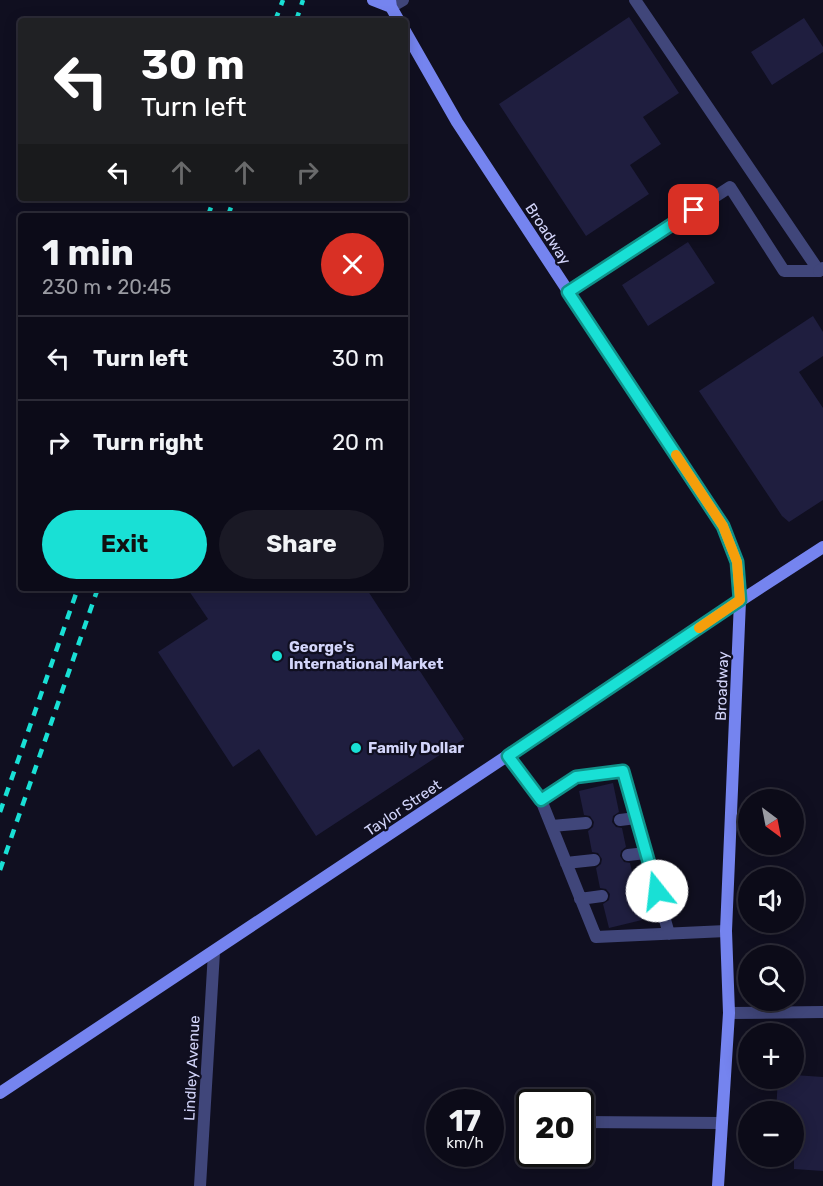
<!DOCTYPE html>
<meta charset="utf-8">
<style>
body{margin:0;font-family:Rubik,sans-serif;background:#1a1925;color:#f1f3f6;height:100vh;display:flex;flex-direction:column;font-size:22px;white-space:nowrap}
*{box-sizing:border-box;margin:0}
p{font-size:20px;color:#9a9ba2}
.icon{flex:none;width:33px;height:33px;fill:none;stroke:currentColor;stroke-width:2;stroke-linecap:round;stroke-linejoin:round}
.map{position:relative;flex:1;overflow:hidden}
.sheet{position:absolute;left:18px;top:213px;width:390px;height:378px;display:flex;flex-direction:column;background:#0c0b18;border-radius:6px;box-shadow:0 3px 15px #0003,0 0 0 2px #2c2b37}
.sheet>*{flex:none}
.top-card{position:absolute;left:18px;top:18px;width:390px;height:183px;border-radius:6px;box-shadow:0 3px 15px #0003,0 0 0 2px #2c2b37;background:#202124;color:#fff;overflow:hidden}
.needle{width:39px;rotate:148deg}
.fabs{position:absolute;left:738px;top:789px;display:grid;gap:12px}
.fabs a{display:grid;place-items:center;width:66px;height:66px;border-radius:50%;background:#0c0b18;box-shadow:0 3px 15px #0003,0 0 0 2px #2c2b37;font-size:30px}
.speed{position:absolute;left:426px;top:1089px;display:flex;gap:12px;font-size:30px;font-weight:700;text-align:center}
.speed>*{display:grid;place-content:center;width:78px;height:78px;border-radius:50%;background:#0c0b18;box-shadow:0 3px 15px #0003,0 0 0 2px #2c2b37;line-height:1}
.speed small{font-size:15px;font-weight:400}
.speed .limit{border:3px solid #111;border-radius:9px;background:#fff;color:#111}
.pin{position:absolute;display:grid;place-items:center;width:51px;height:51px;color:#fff;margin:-26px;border-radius:12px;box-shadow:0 3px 9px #0006}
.me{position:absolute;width:66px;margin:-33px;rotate:344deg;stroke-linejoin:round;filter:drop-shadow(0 0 4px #0008)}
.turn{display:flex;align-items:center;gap:21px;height:126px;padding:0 24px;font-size:27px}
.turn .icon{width:78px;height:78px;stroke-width:2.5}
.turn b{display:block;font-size:42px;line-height:51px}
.lanes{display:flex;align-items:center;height:57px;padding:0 24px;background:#0003;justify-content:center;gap:30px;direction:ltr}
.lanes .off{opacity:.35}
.round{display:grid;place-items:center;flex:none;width:63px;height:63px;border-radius:32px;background:#1a1925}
.summary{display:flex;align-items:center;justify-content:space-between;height:102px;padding:0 24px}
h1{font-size:36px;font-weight:700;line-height:45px}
.cta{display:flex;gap:12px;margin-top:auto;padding:12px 24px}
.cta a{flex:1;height:69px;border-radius:36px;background:#19e0d5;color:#111;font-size:24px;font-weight:700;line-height:69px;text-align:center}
.cta a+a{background:#1a1925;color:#f1f3f6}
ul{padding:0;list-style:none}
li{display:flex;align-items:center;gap:18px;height:84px;padding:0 24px;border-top:2px solid #2c2b37}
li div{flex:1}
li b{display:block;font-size:22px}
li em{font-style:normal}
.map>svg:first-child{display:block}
</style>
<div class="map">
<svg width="823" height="1186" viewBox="0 0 823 1186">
<rect width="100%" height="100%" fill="#100f20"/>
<path fill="#1f1e3f" d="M629 17 679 93 643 117 661 144 630 165 649 194 586 236 499 104Z
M804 18 823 47V52L772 85 751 52Z
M688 242 715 283 648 326 622 285Z
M813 316 823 332V356L799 372 823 408V500L789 522 782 516 699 391Z
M187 588H366L464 739 316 836 259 749 233 767 158 652 208 619Z
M613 783 619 812 613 816 612 822 616 827 622 828 626 847 621 851 620 856 624 862 630 863 635 885 629 889 628 894 632 900 638 901 642 920 609 928 603 904 609 900 610 894 606 889 600 888 596 868 601 864 602 859 598 853 592 852 588 831 593 827 594 822 590 816 584 815 579 791Z
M794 1075 823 1077V1171L794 1169V1112H776L778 1078H794Z"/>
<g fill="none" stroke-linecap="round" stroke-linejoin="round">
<path stroke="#40467a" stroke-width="12" d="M635 0 819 271
M568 292 730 187 784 271H819
M509 756 541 800 596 937 726 931
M541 800 576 777 623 771 669 934
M620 820 636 818
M552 826 586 823
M628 855 646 853
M566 863 594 860
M636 893 657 891
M580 899 602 896
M580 1122 721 1123"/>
<path stroke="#40467a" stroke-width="12" d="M391 7 403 0
M819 271 823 268
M729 1013 823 1012
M200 1186 214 952"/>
<path stroke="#7584ef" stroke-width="12" d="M373 0 391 7
M390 0 391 7 399 21
M405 31 457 122 723 527 737 562 740 601 726 931 729 1013 718 1186
M0 1093 740 601 823 547"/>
<path stroke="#19e0d5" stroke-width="4.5" stroke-dasharray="9 8" stroke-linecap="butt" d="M275 21 283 0
M296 21 303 0
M208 216 214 198
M228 216 234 198
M0 812 78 588
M0 870 98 588"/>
</g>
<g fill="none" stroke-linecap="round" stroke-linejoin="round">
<defs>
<path id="route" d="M657 891 623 771 576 777 541 800 508 756 740 600 737 562 723 526 568 292 694 210"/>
</defs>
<use href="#route" stroke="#10928a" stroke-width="15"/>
<use href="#route" stroke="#19e0d5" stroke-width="10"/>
<path stroke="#f59e0b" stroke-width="10" d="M676 455 723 526 737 562 740 600 699 628"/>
</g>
<g fill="#19e0d5" stroke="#100f20" stroke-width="2">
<circle cx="277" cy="656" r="6"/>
<circle cx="356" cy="748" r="6"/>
</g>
<g text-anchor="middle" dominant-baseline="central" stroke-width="4.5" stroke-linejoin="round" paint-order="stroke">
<g font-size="15" fill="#d3d5fa" stroke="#100f20">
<text transform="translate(548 234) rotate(57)">Broadway</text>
<text transform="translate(722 686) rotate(-88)">Broadway</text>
<text transform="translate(403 808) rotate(-34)">Taylor Street</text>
<text transform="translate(192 1068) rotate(-87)">Lindley Avenue</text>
</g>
<g font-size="15" font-weight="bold" fill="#d3d5fa" stroke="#100f20" text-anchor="start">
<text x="289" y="647">George's<tspan x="289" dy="17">International Market</tspan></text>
<text x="368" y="748">Family Dollar</text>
</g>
</g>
</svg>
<div class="fabs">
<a><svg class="needle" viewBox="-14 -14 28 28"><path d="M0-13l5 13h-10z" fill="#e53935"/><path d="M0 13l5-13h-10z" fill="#9a9ba2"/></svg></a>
<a><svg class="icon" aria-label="sound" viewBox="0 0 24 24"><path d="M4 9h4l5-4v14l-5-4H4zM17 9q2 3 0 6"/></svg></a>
<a><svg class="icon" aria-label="search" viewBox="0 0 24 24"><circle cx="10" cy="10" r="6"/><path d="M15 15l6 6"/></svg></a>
<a>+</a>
<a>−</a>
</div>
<div class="speed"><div>17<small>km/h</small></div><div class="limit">20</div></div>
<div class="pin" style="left:694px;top:210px;background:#d93025"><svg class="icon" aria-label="arrive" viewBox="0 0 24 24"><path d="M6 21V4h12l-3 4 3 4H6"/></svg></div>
<svg class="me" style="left:657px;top:891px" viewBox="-20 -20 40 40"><circle r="19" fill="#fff"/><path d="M0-13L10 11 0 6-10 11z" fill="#19e0d5"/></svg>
<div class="top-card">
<div class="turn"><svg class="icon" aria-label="left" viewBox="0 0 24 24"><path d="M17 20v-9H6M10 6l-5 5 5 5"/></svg><div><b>30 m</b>Turn left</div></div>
<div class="lanes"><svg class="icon" aria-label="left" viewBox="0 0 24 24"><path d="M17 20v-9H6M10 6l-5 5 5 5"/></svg><svg class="icon off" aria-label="ahead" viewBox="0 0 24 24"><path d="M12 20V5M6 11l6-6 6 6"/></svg><svg class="icon off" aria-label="ahead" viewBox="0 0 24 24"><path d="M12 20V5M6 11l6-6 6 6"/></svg><svg class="icon off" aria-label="right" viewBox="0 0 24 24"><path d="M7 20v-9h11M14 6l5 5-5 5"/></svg></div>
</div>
<section class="sheet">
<div class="summary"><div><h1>1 min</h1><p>230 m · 20:45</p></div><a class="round" style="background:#d93025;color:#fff"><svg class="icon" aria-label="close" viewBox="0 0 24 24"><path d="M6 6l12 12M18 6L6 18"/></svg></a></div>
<ul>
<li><svg class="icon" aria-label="left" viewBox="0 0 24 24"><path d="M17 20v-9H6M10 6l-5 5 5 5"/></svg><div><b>Turn left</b></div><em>30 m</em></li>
<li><svg class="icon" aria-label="right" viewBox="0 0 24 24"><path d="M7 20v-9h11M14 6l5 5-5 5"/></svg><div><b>Turn right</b></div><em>20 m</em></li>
</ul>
<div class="cta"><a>Exit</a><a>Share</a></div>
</section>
</div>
